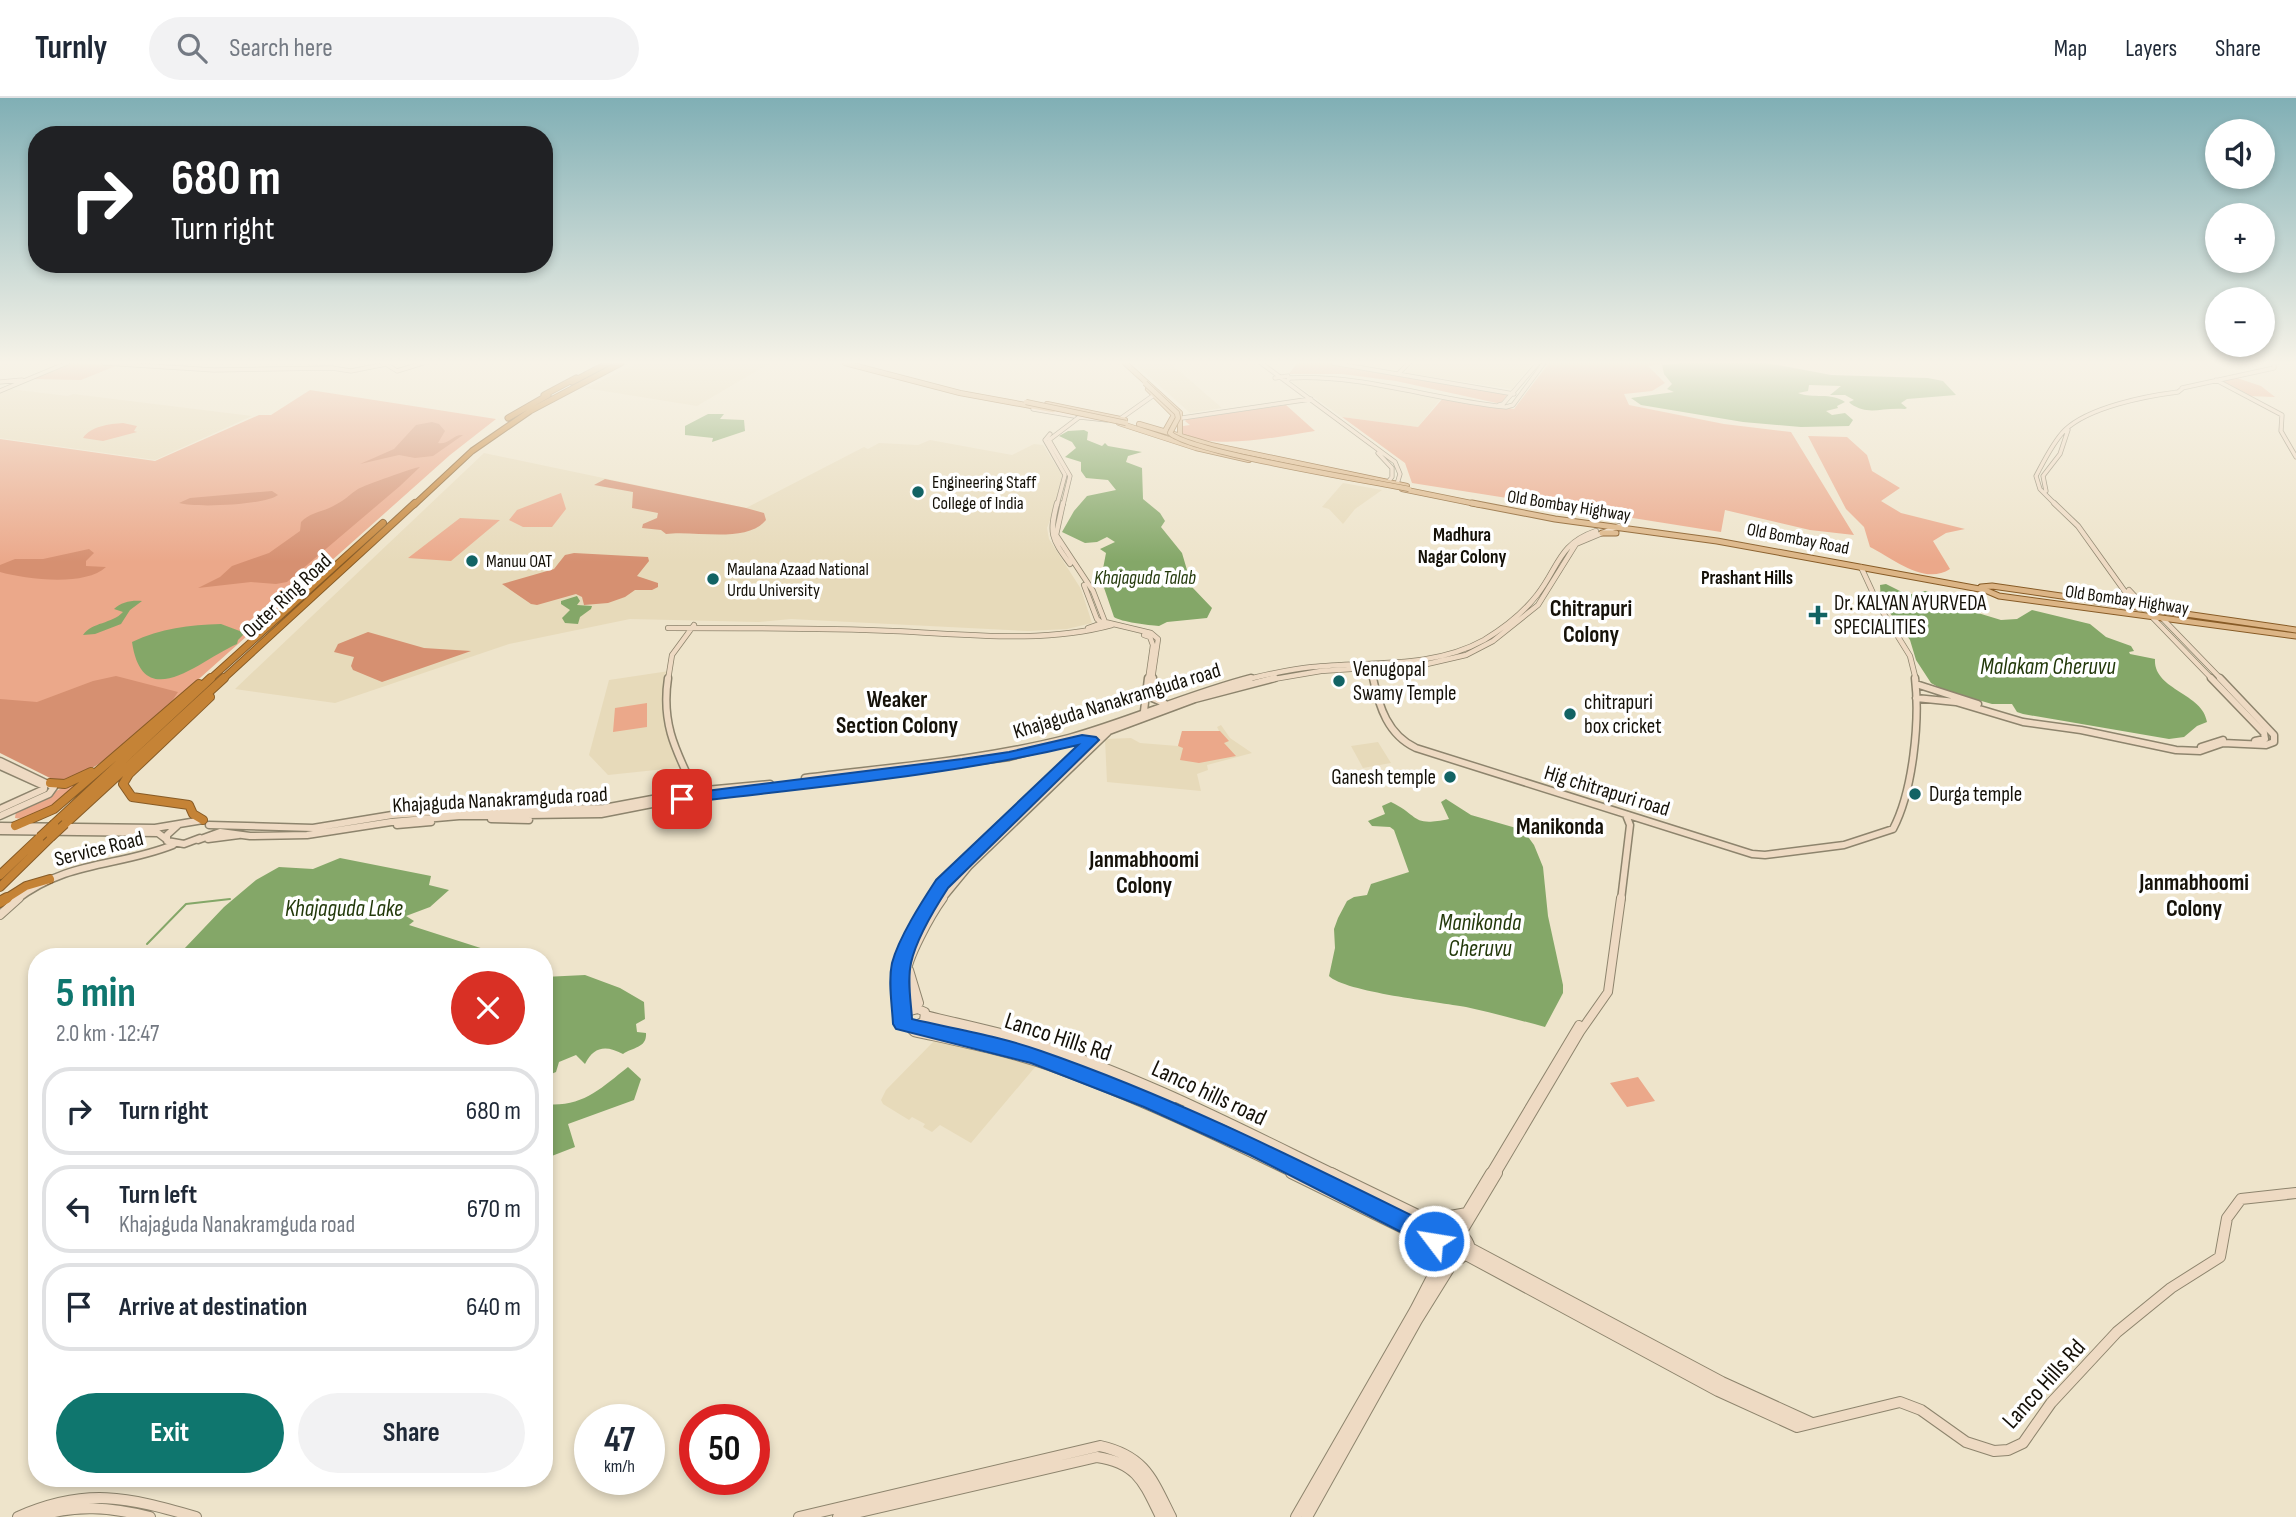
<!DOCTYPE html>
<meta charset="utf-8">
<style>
body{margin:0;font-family:"Sofia Sans Condensed",sans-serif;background:#f2f2f3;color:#1f2937;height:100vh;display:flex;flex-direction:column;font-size:26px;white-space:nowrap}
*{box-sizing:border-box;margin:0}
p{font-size:23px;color:#747a83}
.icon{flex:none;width:38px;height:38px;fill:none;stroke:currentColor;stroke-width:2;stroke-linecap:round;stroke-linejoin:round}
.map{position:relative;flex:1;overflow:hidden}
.drawer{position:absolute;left:28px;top:850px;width:525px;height:539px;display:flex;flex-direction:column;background:#fff;border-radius:28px;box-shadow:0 4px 10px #0003}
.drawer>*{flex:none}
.guide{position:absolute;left:28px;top:28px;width:525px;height:147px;border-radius:28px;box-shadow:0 4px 10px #0003;background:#202124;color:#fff;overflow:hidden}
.buttons{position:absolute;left:2205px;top:21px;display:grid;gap:14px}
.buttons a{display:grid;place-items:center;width:70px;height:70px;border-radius:50%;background:#fff;box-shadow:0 4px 10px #0003;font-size:35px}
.speed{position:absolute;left:574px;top:1306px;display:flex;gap:14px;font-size:35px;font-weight:700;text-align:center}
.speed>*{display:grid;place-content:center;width:91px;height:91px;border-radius:50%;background:#fff;box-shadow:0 4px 10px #0003;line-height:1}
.speed small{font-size:18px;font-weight:400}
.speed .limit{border:10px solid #d22;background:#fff;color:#111}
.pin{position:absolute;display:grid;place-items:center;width:60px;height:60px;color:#fff;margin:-30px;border-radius:14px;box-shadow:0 4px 10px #0006}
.me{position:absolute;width:77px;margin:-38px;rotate:301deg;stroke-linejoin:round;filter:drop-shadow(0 0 5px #0008)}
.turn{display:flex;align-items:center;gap:24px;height:147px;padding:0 28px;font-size:32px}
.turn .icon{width:91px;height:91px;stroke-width:2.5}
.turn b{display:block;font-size:49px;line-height:60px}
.round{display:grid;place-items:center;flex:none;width:74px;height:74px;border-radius:37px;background:#f2f2f3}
.headline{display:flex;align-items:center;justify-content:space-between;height:119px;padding:0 28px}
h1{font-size:42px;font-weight:700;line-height:52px;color:#0f766e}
.action{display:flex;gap:14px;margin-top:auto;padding:14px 28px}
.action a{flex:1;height:80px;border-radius:42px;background:#0f766e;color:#fff;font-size:28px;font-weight:700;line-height:80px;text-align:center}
.action a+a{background:#f2f2f3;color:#1f2937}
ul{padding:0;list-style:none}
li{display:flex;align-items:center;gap:21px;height:88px;margin:0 14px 10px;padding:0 14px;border:4px solid #e0e1e3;border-radius:28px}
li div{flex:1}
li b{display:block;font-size:26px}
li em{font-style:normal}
header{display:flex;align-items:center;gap:42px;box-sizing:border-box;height:98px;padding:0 35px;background:#fff;border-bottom:2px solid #e0e1e3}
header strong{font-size:33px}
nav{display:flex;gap:38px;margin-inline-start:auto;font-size:24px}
.search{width:490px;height:63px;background:#f2f2f3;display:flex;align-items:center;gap:18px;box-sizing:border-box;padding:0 24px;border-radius:38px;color:#747a83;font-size:26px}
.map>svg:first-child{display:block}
</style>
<header>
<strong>Turnly</strong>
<div class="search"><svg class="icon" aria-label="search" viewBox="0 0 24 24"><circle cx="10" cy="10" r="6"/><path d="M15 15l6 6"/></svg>Search here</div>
<nav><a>Map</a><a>Layers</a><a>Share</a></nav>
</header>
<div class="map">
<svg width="2296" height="1419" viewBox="0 0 2296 1419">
<rect width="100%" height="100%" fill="#eee4cb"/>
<path fill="#e7daba" d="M638 265H770L697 308 585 290Z
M1149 265H1170L1222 310 1190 315 1136 267Z
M1414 265H1532L1512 291 1405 275Z
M1316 278 1375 284 1442 299 1418 329 1342 319 1288 281Z
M9 291 68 298 73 296 252 318 155 362 0 340V295Z
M930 342 1012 357 1034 346 1043 347 1062 377 1055 409 1047 430 1049 441 1081 491 1092 525 1067 531 1028 533 791 521 759 524 630 521 509 546 335 605 235 591 484 355 746 410 864 349 868 351 879 345 918 347Z
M1343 385 1382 392 1355 411 1343 426 1329 411 1322 409Z
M669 573 665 612 684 669 608 677 589 657 609 582Z
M1221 627 1230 640 1252 655 1207 667 1208 672 1197 676 1201 693 1107 684 1105 641 1131 640 1140 645 1178 648 1182 633H1219L1217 629Z
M1378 644 1391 665 1363 670 1351 648Z
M935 942 1036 968 971 1045 940 1027 932 1034 923 1029 925 1026 912 1019 909 1022 883 1006 881 1002 886 992Z"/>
<path fill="#eba88a" d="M71 265 118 267 81 282 33 281Z
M1297 265H1331L1508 296 1501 306 1396 283 1342 276H1289Z
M1549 265H1666L1648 268 1665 285 1652 293 1624 296 1629 307 1724 326 1791 334 1854 437 1810 432 1725 412 1721 434 1412 385 1405 365 1342 319 1418 329 1444 299 1514 311Z
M2237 280 2261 288 2275 299 2248 298 2221 283Z
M310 292 496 321 450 357 173 604 0 655V341L155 363 259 317H271Z
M1286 307 1315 333C1269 340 1223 351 1183 337V328L1190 327 1185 323 1187 321Z
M123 325 137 328 134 333 137 334 103 343 83 340C91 328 109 326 123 325Z
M1808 338 1847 339 1867 357 1872 373 1900 390 1881 403 1901 415 1965 431 1946 435 1933 443 1950 471C1924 488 1893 460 1870 449L1864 429 1846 411Z
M561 395 566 411 552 429H523L509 422 517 412Z
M460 420 500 422 451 463 408 460Z
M647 605V629L613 634 615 610Z
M1182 633H1220L1229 643 1224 645 1236 658 1199 665 1180 662 1183 650 1178 648Z
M94 674C75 691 43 726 15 720L16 713Z
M1638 979 1655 1003 1627 1009 1610 985Z"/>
<path fill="#d69071" d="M432 324 439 326 445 333 438 345C449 347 453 336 463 337L433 358 415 360 399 357 360 366 394 351 416 327Z
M420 369 400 388 287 484 276 486 251 484 198 490 220 479 232 468 269 455 300 433 301 424C310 414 324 414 335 407 344 403 350 396 358 391 363 388 415 369 420 369Z
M605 381 746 410 764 415 766 422C746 446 695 432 666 436L661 432 642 430 643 426 657 420 658 415 632 410 633 394 594 387Z
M272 393 278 397C265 407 197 410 179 405L190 400Z
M89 451 94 455 86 463V468L106 469C85 489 25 481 0 474V467L15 461H43Z
M574 455 648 459 649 463 637 478 658 485V489L652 492H635L625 499 608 505 584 507 582 499 576 496 537 507 531 506 502 486 554 471 565 457Z
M368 534 424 550 471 553 382 584 353 572 351 568 354 559 334 554 338 546Z
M116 578 178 594 170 606C140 631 96 680 56 683L0 655V601L37 604 93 583Z"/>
<path fill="#84a768" d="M1681 265H1767L1831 277 1928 280 1943 283 1956 297 1907 301 1901 305 1907 310 1905 311C1881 309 1869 318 1851 306L1849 304 1854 302 1845 297H1830L1841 288 1809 287 1808 293 1798 295C1813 301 1831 294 1845 304L1837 308 1838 310 1826 313 1832 317 1845 315 1853 322 1849 328 1801 329 1743 324 1641 307 1631 300 1674 294 1667 291 1672 286 1664 276 1662 267Z
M708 316H724L720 321 744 322 745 333 712 344 713 340 685 337V328Z
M1084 332 1088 334 1087 342 1102 348 1105 345 1108 348 1142 354 1128 358 1126 364 1142 370 1143 401 1160 415 1165 423 1161 429 1182 455 1192 489 1212 510 1207 520 1167 524 1159 528C1148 527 1121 524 1114 519L1101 481 1106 455 1100 451 1115 444 1107 439 1097 444 1085 445 1062 434 1074 413 1087 398 1116 392 1108 382 1086 380 1081 373V364L1065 359 1076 350 1072 344 1059 338 1068 333Z
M1886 486 1908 497 1925 493 1950 498 1968 512 2001 522 2017 521 2032 512 2090 526 2106 539 2131 548 2134 553 2129 554 2130 556 2155 561C2153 592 2203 595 2207 624L2197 628 2184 639 2169 641 2023 616 2017 614 2012 606H1992L1943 592 1931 585 1916 562 1910 542 1881 503 1880 487Z
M577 498 580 503 577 507 592 508 591 511 580 519 578 526 565 525 562 520 570 512 561 506V503Z
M142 503 130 512 121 526 95 536 83 537C92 524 112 526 123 514L114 511C121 504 132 502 142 503Z
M221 526 245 535 238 542 237 546C200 562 143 618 132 544 161 530 189 527 221 526Z
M1446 701 1471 717 1523 732 1534 747 1543 769 1548 818 1563 887V895L1545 929C1519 922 1493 915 1466 909 1439 904 1345 894 1329 878L1335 850 1334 831 1338 820 1347 803 1354 799 1367 797 1371 786 1409 774 1394 732 1390 729 1372 728 1368 723 1385 716 1382 708 1391 704C1420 718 1411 729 1449 721L1441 704Z
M340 760 431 778 429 787 449 792 430 809 406 818 414 823 409 827 493 854 496 859H190L184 851 224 809 256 782 279 769 313 771Z
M585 877 620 890 644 904 645 921 636 926 637 934 646 935C647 950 633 949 623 956 606 947 594 948 585 966L576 957 559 964 556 974 544 979V879Z
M628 969 641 981 634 1002 568 1026 575 1049 544 1061V1006C582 1010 600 991 628 969Z"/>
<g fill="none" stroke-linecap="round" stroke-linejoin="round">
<path stroke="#84a768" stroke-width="2" d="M147 846 186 806 230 801"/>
<defs>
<path id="secondary-far4" d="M104 265 214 272 332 270 351 273
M1261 265 1395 364 1400 376 1397 386
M1333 265 1514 296
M351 273 386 266 397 273 423 265
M1398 276 1409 265
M1275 280 1288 278
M2216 282 2282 317 2281 333 2296 359
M0 284 22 282
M1287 284 1289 280C1364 276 1432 302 1506 309L1513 307 1544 265
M2182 290 2274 270V265
M0 293 67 265
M1499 307 1503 306 1538 265
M1033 311 1074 318
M1079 319 1107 322
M1182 320 1311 301
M1120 321 1154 297
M1050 336 1045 342 1065 377 1057 407
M1378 355 1392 370V379L1388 384
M2046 393 2043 378 2060 356 2068 332
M1063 407 1070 378 1049 342 1082 317
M2056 407 2040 391 2036 378C2044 363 2053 344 2065 332 2089 309 2146 298 2178 294L2183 290"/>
<path id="secondary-far3" d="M1057 405C1049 436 1051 440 1070 466
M1063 405 1056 437 1093 493 1105 524 1151 535 1158 541 1152 582
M2054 405 2078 428 2136 509
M1861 469 1879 508 1910 558 1916 582
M1084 487 1097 521 1103 526
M2129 492 2147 511
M2153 520 2213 582
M2163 521 2222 582
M668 530C743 530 818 530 893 533 965 536 1042 546 1112 527
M1088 530 1105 524
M1144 537 1150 539 1153 547 1148 582
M1371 570 1373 582
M668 582 672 557 694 527
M1244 582C1266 577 1289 571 1312 569 1369 563 1432 571 1484 542 1504 530 1523 515 1537 497 1559 469 1558 446 1596 433
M1268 582 1321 573 1427 566 1466 557 1493 543 1538 507 1576 446 1619 428"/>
<path id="secondary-far2" d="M668 580C661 626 676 653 695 693
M1153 580 1150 599 1164 605
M1373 580C1379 609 1388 637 1416 650L1752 756 1765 757 1844 747 1893 731C1913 693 1920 623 1915 580
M2211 580 2264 635 2265 641 2255 643
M1916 586 1978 606
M1916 600 1956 604 2023 624 2081 632 2176 652 2200 653 2223 645 2266 647 2274 644V637L2220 580
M1144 613 1148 580
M2201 649 2223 642
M0 663 54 689 49 696 0 718
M0 668 44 688V691L0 711
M805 680C893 669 983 662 1069 640 1130 623 1189 596 1251 580
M491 721 529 722
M178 727 167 737V743L184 746 200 740
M209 727 313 730 392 717 464 712 604 710 695 693 770 686
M397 727 431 724
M0 728 155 730 203 722
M0 733 158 735 166 741
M208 741 239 737
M198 742 220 734 250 738 307 737 391 724 459 718 601 716 698 697 759 692 1009 659 1109 633 1195 601 1275 580
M16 802C68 762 118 769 173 747
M932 802 942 786 1091 644 1087 641
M941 802 969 768 1108 634
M1621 802 1630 727 1626 717"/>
<path id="secondary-far1" d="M0 817 19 800
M909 872 919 905
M918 911C911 902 907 892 906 880 905 862 932 815 943 800
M918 911 925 914 924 923 913 929 902 926 903 915Z
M903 915C897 867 907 840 933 800
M926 917C961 926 996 933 1030 943 1136 976 1236 1028 1335 1076
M924 923 1038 951 1172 1002
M917 928 1034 958 1151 1003 1308 1076
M909 929 914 934C959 944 1005 953 1049 968 1133 998 1215 1037 1295 1076
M1188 1009 1216 1023
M1255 1041 1325 1076
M1490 1076 1579 927
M1496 1076 1580 934 1608 894 1621 800"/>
<path id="secondary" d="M1291 1075 1405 1131H1415
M1305 1075 1417 1131 1434 1143
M1322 1075 1440 1134
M1331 1075 1428 1122 1467 1115
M1451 1132C1462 1134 1467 1140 1470 1150L1461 1160 1443 1158 1436 1145 1438 1138Z
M1456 1133 1491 1075
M1461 1135 1497 1075
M1470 1150 1722 1284 1812 1325
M1466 1157 1718 1293 1797 1329 1900 1304 1921 1312 1966 1344 1994 1353 2008 1352 2023 1345 2051 1305 2117 1234 2171 1190 2220 1159 2227 1120 2241 1101 2296 1095
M18 1419C86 1389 127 1399 196 1419
M36 1419C75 1406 111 1409 150 1419
M799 1419 1100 1348C1145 1358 1152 1381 1171 1419
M838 1419 1097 1359C1138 1365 1144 1385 1161 1419
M1296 1419 1415 1212 1443 1158
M1307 1419 1417 1222 1455 1161"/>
<path id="primary-far1" d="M845 265 960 295 1053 312
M1125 265 1180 315V338
M1148 291 1174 317 1165 333
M1047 306 1125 322
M1119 325 1196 350 1249 362
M1139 326 1211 347 1407 388
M1402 391 1481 407"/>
<path id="primary" d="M1472 405 1555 421 1717 443 1985 492 1999 498 2296 538
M1602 435H1616
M1981 489 1992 488 2296 532"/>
<path id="highway-far3" d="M572 284 608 265
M544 297 576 280
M508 320 548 297
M414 407 472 353 530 313 621 265"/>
<path id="highway-far2" d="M209 582 383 425
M222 582 415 405"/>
<path id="highway-far1" d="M50 685 65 686 91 674
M203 722 193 716 189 707 132 699 123 686 129 676 210 599
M54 726 211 580
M65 726 224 580
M15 728 54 711 199 586
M0 777 40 739
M0 789 51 739
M4 802 26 788 50 781"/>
<path id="highway" d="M0 804 7 800"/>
</defs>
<use href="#secondary-far4" stroke="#8d846d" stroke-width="5"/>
<use href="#secondary-far3" stroke="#8d846d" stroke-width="6"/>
<use href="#secondary-far2" stroke="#8d846d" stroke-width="9"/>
<use href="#secondary-far1" stroke="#8d846d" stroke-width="10"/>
<use href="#secondary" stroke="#8d846d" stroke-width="12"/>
<use href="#primary-far1" stroke="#875b26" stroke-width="6"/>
<use href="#primary" stroke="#875b26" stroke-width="7"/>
<use href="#highway-far3" stroke="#875b26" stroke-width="7"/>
<use href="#highway-far2" stroke="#875b26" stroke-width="8"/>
<use href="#highway-far1" stroke="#875b26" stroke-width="10"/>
<use href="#highway" stroke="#875b26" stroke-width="12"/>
<use href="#secondary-far4" stroke="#eedac3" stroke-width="3.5"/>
<use href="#secondary-far3" stroke="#eedac3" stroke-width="4.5"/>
<use href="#secondary-far2" stroke="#eedac3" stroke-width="6"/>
<use href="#secondary-far1" stroke="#eedac3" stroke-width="8"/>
<use href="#secondary" stroke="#eedac3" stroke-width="10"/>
<use href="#primary-far1" stroke="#dcb586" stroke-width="4.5"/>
<use href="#primary" stroke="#dcb586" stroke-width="5"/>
<use href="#highway-far3" stroke="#c58336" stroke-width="5"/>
<use href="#highway-far2" stroke="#c58336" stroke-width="6"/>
<use href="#highway-far1" stroke="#c58336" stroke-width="8"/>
<use href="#highway" stroke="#c58336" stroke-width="10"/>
<defs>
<path id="primary-bridge" d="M1145 285 1177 315 1178 320 1170 335C1189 354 1370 383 1409 391
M1026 304 1126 325"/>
<path id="highway-bridge" d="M40 739 54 726
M51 739 65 726"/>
</defs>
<use href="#primary-bridge" stroke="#875b26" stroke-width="6" stroke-linecap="butt"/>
<use href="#highway-bridge" stroke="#875b26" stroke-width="10" stroke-linecap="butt"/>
<use href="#primary-bridge" stroke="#dcb586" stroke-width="4.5"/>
<use href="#highway-bridge" stroke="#c58336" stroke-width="8"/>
</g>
<linearGradient id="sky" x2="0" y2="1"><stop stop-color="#80afb5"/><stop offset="0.57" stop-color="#f7f3e8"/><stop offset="1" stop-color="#f7f3e8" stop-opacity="0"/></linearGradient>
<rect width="2296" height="464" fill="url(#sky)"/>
<path fill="#1a73e8" stroke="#114b97" stroke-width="2" d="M1082 637 1096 639 1099 642 948 790C935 810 916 842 911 865 907 883 911 903 912 921 954 931 1000 938 1041 953 1174 999 1299 1062 1425 1124L1442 1136 1446 1143 1442 1150 1434 1153 1409 1138 1250 1057 1144 1009 1031 965 896 931 893 926C892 906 888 884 892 865 899 839 921 805 936 782L1078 647C948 678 815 689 682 705L674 701 682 696 962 661 1009 654Z"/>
<g fill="#126364" stroke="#fff" stroke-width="2.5">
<circle cx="918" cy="394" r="7"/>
<circle cx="472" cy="463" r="7"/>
<circle cx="713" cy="481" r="7"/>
<path d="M1814.5 506.5h7v7h7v7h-7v7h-7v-7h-7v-7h7z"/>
<circle cx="1339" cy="583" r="7"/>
<circle cx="1570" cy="616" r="7"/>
<circle cx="1450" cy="679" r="7"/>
<circle cx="1915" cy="696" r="7"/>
</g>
<g text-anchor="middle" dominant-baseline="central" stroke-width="7" stroke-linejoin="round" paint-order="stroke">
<g font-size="18" fill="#151108" stroke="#fff" text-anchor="start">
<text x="932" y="384">Engineering Staff<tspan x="932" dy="21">College of India</tspan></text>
<text x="486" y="463">Manuu OAT</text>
<text x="727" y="471">Maulana Azaad National<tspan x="727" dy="21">Urdu University</tspan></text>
</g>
<g font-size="18" fill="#151108" stroke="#fff">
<text transform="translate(1569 408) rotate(9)">Old Bombay Highway</text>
<text transform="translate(1798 441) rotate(11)">Old Bombay Road</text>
<text transform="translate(2127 502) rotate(8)">Old Bombay Highway</text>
</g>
<g font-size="19" font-weight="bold" fill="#151108" stroke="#fff">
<text x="1462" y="437">Madhura<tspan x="1462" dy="22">Nagar Colony</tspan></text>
<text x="1747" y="480">Prashant Hills</text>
</g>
<g font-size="19" font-style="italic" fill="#23390b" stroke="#fff">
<text x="1145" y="480">Khajaguda Talab</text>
</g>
<g font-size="21" fill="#151108" stroke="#fff">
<text transform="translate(287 498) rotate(-43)">Outer Ring Road</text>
<text transform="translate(1117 603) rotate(-17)">Khajaguda Nanakramguda road</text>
<text transform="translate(1607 693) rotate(17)">Hig chitrapuri road</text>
<text transform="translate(500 702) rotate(-3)">Khajaguda Nanakramguda road</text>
<text transform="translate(99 751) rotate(-14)">Service Road</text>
</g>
<g font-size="21" fill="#151108" stroke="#fff" text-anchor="start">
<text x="1834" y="505">Dr. KALYAN AYURVEDA<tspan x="1834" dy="24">SPECIALITIES</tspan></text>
<text x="1353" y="571">Venugopal<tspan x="1353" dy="24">Swamy Temple</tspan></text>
<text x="1584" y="604">chitrapuri<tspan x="1584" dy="24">box cricket</tspan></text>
<text x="1436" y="679" text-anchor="end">Ganesh temple</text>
<text x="1929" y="696">Durga temple</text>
</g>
<g font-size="23" font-weight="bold" fill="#151108" stroke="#fff">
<text x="1591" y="511">Chitrapuri<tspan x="1591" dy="26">Colony</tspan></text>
<text x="897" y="602">Weaker<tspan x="897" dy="26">Section Colony</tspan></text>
<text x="1560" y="729">Manikonda</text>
<text x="1144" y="762">Janmabhoomi<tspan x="1144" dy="26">Colony</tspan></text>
<text x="2194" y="785">Janmabhoomi<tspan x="2194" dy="26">Colony</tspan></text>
</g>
<g font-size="23" font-style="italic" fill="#23390b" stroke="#fff">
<text x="2048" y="569">Malakam Cheruvu</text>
<text x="344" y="811">Khajaguda Lake</text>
<text x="1480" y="825">Manikonda<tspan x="1480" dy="26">Cheruvu</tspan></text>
</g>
<g font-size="24" fill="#151108" stroke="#fff">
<text transform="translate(1058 939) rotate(18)">Lanco Hills Rd</text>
<text transform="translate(1209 995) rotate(25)">Lanco hills road</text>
<text transform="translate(2044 1286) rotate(-48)">Lanco Hills Rd</text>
</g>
</g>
</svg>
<div class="buttons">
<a><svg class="icon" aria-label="sound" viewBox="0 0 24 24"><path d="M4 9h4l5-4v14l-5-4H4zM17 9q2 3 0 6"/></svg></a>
<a>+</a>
<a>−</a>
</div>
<div class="speed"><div>47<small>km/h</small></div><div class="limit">50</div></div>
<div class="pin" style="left:682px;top:701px;background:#d93025"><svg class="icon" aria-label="arrive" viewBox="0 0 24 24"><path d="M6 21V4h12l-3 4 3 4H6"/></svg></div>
<svg class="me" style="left:1434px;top:1143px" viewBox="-20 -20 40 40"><circle r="17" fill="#1a73e8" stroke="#fff" stroke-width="3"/><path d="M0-11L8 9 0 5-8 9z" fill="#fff"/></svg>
<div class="guide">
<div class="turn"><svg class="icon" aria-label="right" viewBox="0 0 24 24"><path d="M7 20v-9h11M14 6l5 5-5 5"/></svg><div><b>680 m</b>Turn right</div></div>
</div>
<section class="drawer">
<div class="headline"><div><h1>5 min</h1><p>2.0 km · 12:47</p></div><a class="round" style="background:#d93025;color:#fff"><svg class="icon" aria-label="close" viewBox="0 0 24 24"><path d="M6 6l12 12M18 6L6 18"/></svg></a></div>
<ul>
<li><svg class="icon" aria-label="right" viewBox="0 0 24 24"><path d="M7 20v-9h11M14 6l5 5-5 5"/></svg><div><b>Turn right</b></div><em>680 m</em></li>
<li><svg class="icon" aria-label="left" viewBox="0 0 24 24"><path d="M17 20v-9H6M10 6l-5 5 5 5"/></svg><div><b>Turn left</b><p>Khajaguda Nanakramguda road</p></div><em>670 m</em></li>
<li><svg class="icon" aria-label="arrive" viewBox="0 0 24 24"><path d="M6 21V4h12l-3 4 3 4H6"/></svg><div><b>Arrive at destination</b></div><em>640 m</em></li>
</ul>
<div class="action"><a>Exit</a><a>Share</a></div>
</section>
</div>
